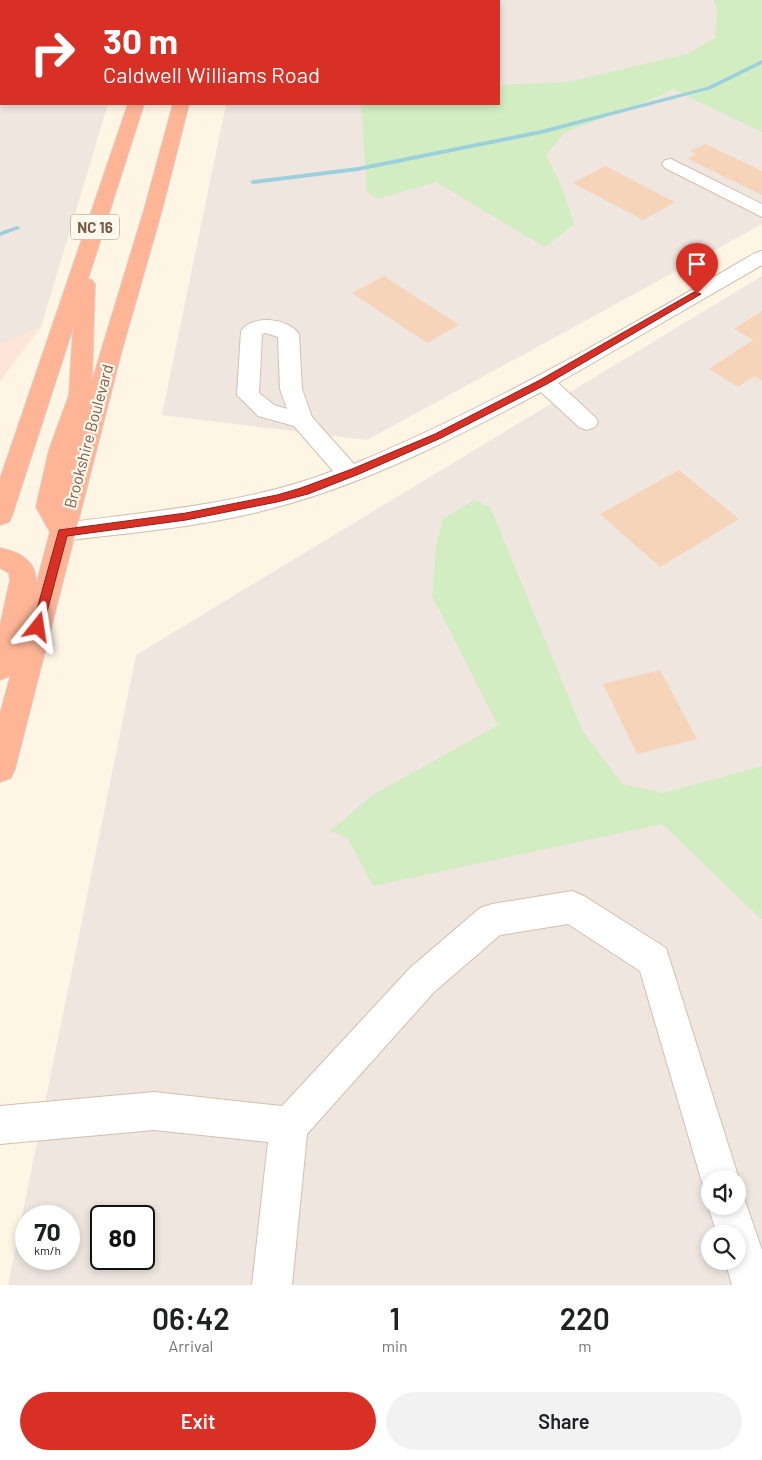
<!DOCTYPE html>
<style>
body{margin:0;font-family:Barlow,sans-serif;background:#f2f2f2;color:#202124;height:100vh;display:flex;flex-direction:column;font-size:19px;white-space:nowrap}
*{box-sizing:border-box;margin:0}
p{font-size:16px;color:#757577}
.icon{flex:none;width:28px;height:28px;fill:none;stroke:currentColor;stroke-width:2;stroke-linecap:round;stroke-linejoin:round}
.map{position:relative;height:1285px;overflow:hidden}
.sheet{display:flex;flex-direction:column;background:#fff;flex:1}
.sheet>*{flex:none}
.banner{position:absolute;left:0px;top:0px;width:500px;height:105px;box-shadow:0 2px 8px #0003;background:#d93025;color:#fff;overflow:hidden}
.fabs{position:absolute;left:701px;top:1170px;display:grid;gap:10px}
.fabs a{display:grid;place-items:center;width:45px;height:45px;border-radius:50%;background:#fff;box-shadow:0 2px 8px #0003;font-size:25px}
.speed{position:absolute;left:15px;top:1205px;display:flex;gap:10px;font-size:25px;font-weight:700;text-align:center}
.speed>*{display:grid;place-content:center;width:65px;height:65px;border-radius:50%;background:#fff;box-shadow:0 2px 8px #0003;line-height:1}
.speed small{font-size:12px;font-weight:400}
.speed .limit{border:2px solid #111;border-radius:8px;background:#fff;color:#111}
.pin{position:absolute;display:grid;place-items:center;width:42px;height:42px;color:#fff;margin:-51px -21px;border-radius:50% 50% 50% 0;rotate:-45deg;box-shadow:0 0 5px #0007}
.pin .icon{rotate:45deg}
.me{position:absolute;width:55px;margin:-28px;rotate:15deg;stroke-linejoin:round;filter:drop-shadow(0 0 4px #0008)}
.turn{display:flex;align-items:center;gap:18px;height:105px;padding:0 20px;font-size:22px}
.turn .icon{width:65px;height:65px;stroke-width:2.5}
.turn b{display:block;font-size:35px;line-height:42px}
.eta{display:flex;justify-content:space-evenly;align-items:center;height:85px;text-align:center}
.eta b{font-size:30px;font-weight:600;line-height:35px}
.cta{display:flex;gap:10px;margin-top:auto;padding:10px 20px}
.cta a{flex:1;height:58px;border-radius:30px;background:#d93025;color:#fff;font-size:20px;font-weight:600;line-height:58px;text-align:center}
.cta a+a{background:#f2f2f2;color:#202124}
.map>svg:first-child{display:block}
</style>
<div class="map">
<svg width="762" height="1285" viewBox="0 0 762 1285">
<rect width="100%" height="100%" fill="#fef5e4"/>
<path fill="#ffe5d7" d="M41 327 0 381V345Z"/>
<path fill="#eee6df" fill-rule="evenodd" d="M0 0H139L1 1V104H108L41 327 0 345Z
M247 0H762V224L367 440 162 415 226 104H499V1Z
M762 276V766L638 800 762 920V1285H8L136 655ZM710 1179H738V1206H710ZM26 1216H69V1259H26ZM101 1216H144V1259H101ZM710 1234H738V1261H710Z"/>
<path fill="#d1edc1" d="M714 0H762V132L672 89 662 95 564 133 546 155 563 190 574 224 545 247 436 182 377 199 367 192 361 104H499V85L568 82 687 54 715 38 717 9Z
M474 500 490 507 583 732 622 784 663 793 762 766V920L662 824 373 886 347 837 330 831 373 795 498 725 432 596 436 547 443 519Z"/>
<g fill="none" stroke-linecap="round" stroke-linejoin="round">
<path fill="#9cd0dc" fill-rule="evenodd" d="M762 60V64L711 89 541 134 358 171 253 184 250 182 253 180 358 167 541 130 707 87Z
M17 226 20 228 19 229 0 236V232Z"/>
</g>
<path fill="#f6d4b9" d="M705 144 762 171V195L688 159 696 154 690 151Z
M605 166 675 202 643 220 573 183Z
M384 276 459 325 427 343 352 293Z
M762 311V381L754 376 738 387 709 369 753 340 734 329Z
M679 470 739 519 660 567 600 514Z
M660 670 697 739 637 754 603 684Z"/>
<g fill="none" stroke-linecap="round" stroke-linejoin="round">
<defs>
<path id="minor" d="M671 159 762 204V217L665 168 662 164 665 160Z
M762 251V265L558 383 595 417 598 422 595 427 587 430 579 427 541 392C457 437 370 482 277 507 207 527 134 532 63 541L54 539 50 532 54 525 63 523C154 511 247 504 333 471L294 426 258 416 237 395 241 331C253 314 288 318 299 334L302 389 312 417 354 464C493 406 625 329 755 253ZM266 333 278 337 280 389 287 409 274 405 259 393 262 334Z
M572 891 584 896 666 948 739 1179 738 1183V1179H710V1194L706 1193 701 1179 640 971 568 924 500 935 434 992 307 1134 292 1285H252L268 1142 154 1130 0 1144V1106L154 1092 282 1106 410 968 480 908 492 904Z
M738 1190 742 1192 762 1250V1285H732L725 1261H738V1234H717L708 1206 710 1202V1206H738Z"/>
<path id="highway" d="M161 0H175V1H161Z
M128 104H144L88 279 92 280 95 284 92 381 144 210 173 104H189L162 210 122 350 15 769 11 778 0 782V714L11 674 10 676 0 680V626L10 580 9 573 0 568V548C20 552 38 561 36 585L50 532 36 507 49 450 69 395 73 328 12 516 9 522 0 525V479Z"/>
</defs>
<use href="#minor" stroke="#d3bfac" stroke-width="2"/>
<use href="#highway" stroke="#dcd4cf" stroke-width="2"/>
<use href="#minor" fill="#fff" fill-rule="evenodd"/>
<use href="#highway" fill="#feb596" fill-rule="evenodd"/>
</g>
<path fill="#d93025" stroke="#8d1f18" d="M694 292 701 294 547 384 441 438 359 474 308 494 277 502 186 520 67 536 43 627 38 632 32 627 59 530 186 513 277 495 301 488 352 469 435 434 540 380Z"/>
<g text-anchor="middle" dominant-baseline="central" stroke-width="4.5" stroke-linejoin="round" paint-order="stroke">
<rect fill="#fff8ec" stroke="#a18a78" stroke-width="1" x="71" y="214.5" width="48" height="25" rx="4"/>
<g font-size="15" font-weight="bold" fill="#795b47">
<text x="95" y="227">NC 16</text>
</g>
<g font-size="16" fill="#795b47" stroke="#fff8ec">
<text transform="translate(88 436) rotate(-75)">Brookshire Boulevard</text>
</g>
</g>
</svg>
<div class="fabs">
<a><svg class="icon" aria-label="sound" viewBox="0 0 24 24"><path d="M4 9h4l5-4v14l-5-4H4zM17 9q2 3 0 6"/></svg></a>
<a><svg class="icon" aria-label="search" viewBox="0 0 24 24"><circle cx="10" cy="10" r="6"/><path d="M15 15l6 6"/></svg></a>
</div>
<div class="speed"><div>70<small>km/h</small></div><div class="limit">80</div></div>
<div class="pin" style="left:697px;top:294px;background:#d93025"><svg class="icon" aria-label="arrive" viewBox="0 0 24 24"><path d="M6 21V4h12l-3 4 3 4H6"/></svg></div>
<svg class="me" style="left:38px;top:627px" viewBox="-20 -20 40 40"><path d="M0-17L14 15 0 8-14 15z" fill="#d93025" stroke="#fff" stroke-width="4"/></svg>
<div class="banner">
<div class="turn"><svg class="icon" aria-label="right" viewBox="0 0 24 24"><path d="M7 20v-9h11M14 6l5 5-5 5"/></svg><div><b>30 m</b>Caldwell Williams Road</div></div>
</div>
</div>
<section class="sheet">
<div class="eta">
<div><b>06:42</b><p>Arrival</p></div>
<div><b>1</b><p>min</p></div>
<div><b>220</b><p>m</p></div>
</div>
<div class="cta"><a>Exit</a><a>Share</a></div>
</section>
